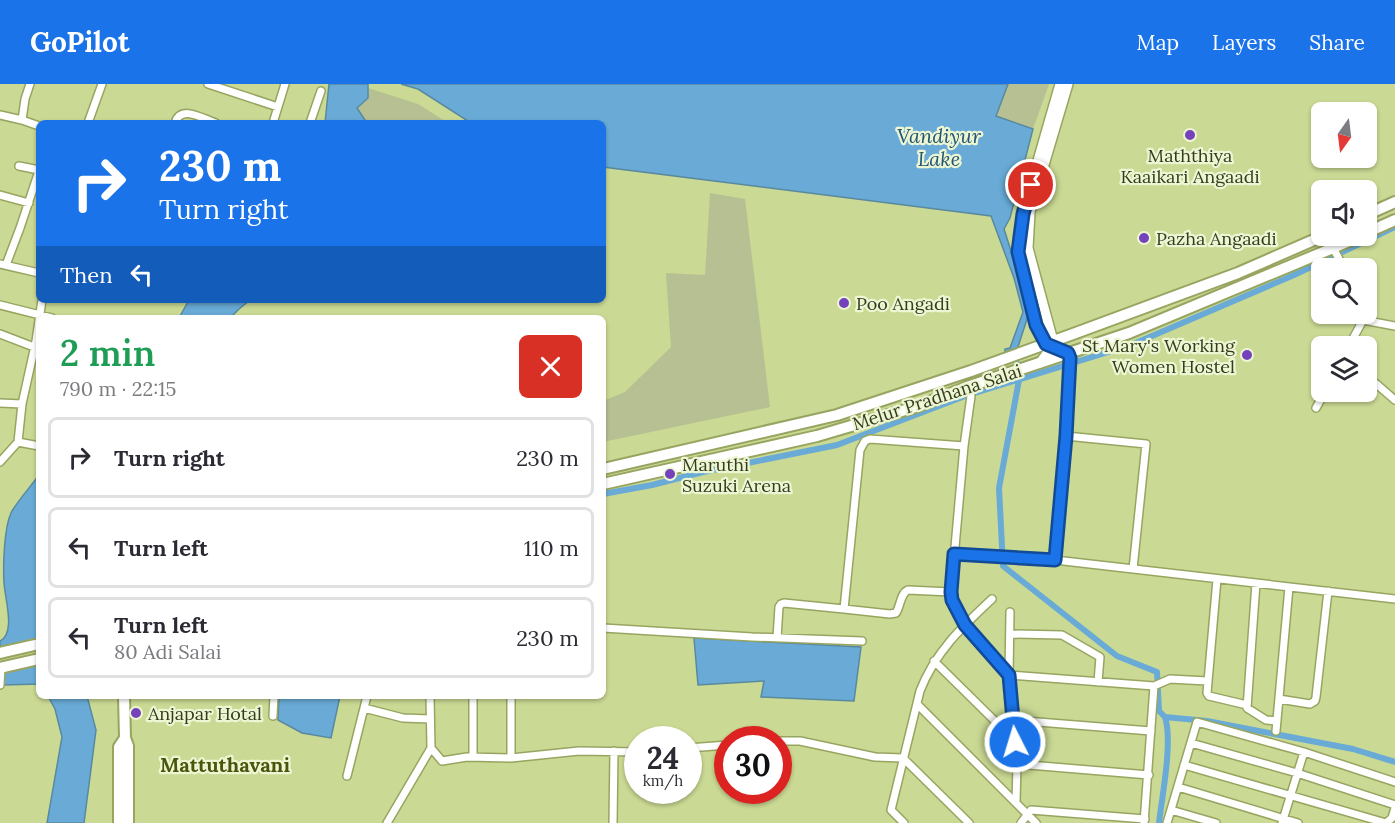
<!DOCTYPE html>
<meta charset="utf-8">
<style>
body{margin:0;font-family:Lora,serif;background:#f7f7f7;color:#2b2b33;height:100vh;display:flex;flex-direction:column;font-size:22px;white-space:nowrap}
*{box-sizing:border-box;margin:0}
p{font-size:20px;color:#7c7c81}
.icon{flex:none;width:33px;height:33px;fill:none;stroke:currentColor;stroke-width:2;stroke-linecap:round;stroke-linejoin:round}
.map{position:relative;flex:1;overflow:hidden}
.drawer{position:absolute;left:36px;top:231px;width:570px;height:384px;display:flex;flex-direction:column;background:#fff;border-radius:9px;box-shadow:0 2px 4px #0004}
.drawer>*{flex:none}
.guide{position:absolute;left:36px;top:36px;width:570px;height:183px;border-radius:9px;box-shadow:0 2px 4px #0004;background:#1a73e8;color:#fff;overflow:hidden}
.needle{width:39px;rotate:194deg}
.controls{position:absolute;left:1311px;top:18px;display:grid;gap:12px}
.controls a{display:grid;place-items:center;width:66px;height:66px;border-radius:9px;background:#fff;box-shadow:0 2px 4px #0004;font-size:30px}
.speed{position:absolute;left:624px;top:642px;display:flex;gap:12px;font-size:30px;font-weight:700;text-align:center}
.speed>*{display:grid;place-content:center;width:78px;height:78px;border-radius:50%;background:#fff;box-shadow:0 2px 4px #0004;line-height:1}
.speed small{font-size:15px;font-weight:400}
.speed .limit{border:9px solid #d22;background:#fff;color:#111}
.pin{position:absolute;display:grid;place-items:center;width:51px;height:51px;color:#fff;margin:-26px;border:3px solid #fff;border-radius:50%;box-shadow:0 2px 6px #0007}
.me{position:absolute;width:66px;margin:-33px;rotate:355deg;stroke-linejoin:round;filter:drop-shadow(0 0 4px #0008)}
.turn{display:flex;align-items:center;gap:21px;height:126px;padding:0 24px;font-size:27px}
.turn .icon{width:78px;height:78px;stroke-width:2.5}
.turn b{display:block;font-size:42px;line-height:51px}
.then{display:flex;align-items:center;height:57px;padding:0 24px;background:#0003;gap:12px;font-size:22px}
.round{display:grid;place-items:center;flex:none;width:63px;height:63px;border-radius:9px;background:#f7f7f7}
.headline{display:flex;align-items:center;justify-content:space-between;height:102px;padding:0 24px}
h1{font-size:36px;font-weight:600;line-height:45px;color:#1e9e55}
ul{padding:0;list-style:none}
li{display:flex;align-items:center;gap:18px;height:81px;margin:0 12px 9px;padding:0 12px;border:3px solid #e1e1e2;border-radius:9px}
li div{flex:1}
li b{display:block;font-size:22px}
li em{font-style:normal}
header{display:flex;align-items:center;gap:36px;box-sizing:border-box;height:84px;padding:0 30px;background:#1a73e8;color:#fff}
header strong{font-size:28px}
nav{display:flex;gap:33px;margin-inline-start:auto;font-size:21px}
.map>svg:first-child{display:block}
</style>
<header>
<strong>GoPilot</strong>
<nav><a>Map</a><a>Layers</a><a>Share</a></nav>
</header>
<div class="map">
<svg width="1395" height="739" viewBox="0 0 1395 739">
<rect width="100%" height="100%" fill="#cad993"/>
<path fill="#b6c093" d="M1008 0H1049L1033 45 996 32Z
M368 4 418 20 448 39H367L357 24 367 14Z
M710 109 745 115 770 323 603 358V317L625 308 671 263 666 189 705 191Z"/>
<path fill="#69abd6" stroke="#59899f" stroke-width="1.5" d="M329 0H368V14L357 24 367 39H325Z
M401 0H1008L996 32 1033 45 1010 134 1004 145 1019 192 1029 229 1017 266 1005 270V265L1010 264 1023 228 1014 194 991 132 603 83V39H471L418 5Z
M189 216H250L239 225 230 234H179Z
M39 391V555L0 564V557C16 549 5 515 4 499 3 482 4 444 11 429 15 420 32 401 39 391Z
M694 554 861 563 854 617 761 613 764 597 698 601Z
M39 580V600L3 601V588Z
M48 612H87L96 646 84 739H47L62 653 55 625Z
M279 612H340L331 654 302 649 278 636Z"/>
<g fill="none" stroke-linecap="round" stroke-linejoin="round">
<path stroke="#69abd6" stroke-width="6" d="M1015 269 1019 296 999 404 1003 482 1117 572 1157 588 1159 627 1165 633 1207 637 1353 665 1395 678
M603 410 652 401 703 388 837 361 965 312 1131 261 1294 191 1395 143
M1159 739C1162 712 1173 658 1165 633"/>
<defs>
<path id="street" d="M208 0 278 23
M0 31 22 36 39 42
M22 36 25 15 30 0
M88 39 102 0
M175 39C181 20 203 35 216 39
M273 39 285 0
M310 39 321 7
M19 82 39 86
M0 111 29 119
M1333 164 1344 184
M0 180 39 189
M6 181 20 144 39 87
M0 221 52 234
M1363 236 1395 242
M0 250 34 263
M1349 262 1363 236 1365 230
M1069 269V285L1066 352 1055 476 1395 515
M1366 291 1395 316
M970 302 971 312 964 362 951 508C956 539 989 568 1009 591L1154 602 1144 739
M0 319 22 320
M1316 324 1325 308
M1066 352 1146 360 1133 485
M18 358 39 362
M0 378 18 358 22 320 36 257 42 216
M954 470 1055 476
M1217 495 1207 609 1209 612 1247 621
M1256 499 1247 624 1266 636 1277 637
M844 525 890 530 896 529C901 521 900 510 908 506L951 508
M1010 528 1009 591 1017 680
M603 544 752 553 862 557
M1010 550 1062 551 1100 573 1098 598
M777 554 779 523 781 520 784 519 844 525 860 366 865 357 870 355 964 362
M934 577 1001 643 1014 673
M0 601 1 584
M1154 602 1170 595 1207 597
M430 612 431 664 442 677 467 673 511 674 579 667 638 668
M473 612V673
M1279 615 1310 620 1315 617 1316 613 1328 507
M917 620 1036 739
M364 624 403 634 430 635
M273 632 274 612
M1013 636 1151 647
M1276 647 1289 503
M778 657H800L875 673 903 674 969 739
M1191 659 1297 689 1395 721
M688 664 728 661
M511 674V612
M1184 681 1386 739
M347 692 367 612
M1178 703 1298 739
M1016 718 1017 680 1149 691
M1171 726 1216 739
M387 739 431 664
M613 739 614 667
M904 739 891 726 920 607C935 568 962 543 992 515
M1021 739 1031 726 1145 735
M1167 739 1197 638 1304 668 1395 698
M1282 739 1304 668
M1386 739 1392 734 1395 724"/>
<path id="secondary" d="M1060 0 1031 101 1023 130 1018 169 1036 241 1046 260 1069 269
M1040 279 1052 262 1053 257 1028 164 1030 128 1068 0"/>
<path id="primary" d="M1366 131 1395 118
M1366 149 1395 136
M603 385 837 331 971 287 1073 250 1238 189 1323 152
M603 400 817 352 919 322 970 302 1129 249 1333 164 1361 152
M0 569 39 560
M0 584 39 575
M124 612 125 654 128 662V739
M119 739V663L125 654"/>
</defs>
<use href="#street" stroke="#97a561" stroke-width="10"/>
<use href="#secondary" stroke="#97a561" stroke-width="12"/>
<use href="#primary" stroke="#97a561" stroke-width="14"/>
<use href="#street" stroke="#fff" stroke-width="7"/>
<use href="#secondary" stroke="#fff" stroke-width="9"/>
<use href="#primary" stroke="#fff" stroke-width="10"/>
</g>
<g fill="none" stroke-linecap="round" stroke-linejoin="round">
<defs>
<path id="route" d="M1015 658 1009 591 965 541 952 516 951 508 954 470 1055 476 1066 352 1070 274 1068 269 1046 260 1036 241 1018 168 1023 130 1031 101"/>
</defs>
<use href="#route" stroke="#114b97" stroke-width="15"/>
<use href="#route" stroke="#1a73e8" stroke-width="10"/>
</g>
<g fill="#7443bb" stroke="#edf6d3" stroke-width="2">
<circle cx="1190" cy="51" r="6"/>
<circle cx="1144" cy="154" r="6"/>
<circle cx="844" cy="219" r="6"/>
<circle cx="1247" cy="271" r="6"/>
<circle cx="670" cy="390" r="6"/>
<circle cx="136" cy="629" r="6"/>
</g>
<g text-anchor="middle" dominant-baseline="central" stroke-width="4.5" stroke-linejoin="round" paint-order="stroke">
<g font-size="18" fill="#353b1f" stroke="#edf6d3" text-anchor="start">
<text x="1190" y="71" text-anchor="middle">Maththiya<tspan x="1190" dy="21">Kaaikari Angaadi</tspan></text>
<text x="1156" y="154">Pazha Angaadi</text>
<text x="856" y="219">Poo Angadi</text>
<text x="1235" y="261" text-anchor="end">St Mary's Working<tspan x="1235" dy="21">Women Hostel</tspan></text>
<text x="682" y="380">Maruthi<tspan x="682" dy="21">Suzuki Arena</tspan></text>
<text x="148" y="629">Anjapar Hotal</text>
</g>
<g font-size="18" fill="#353b1f" stroke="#edf6d3">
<text transform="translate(937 313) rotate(-18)">Melur Pradhana Salai</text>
</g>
<g font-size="20" font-style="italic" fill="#235574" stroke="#edf6d3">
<text x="939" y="51">Vandiyur<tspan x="939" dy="23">Lake</tspan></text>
</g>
<g font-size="20" font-weight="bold" fill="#4a550c" stroke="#edf6d3">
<text x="225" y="680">Mattuthavani</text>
</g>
</g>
</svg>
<div class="controls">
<a><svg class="needle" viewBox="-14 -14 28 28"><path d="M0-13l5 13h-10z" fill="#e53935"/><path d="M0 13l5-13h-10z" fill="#7c7c81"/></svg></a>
<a><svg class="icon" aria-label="sound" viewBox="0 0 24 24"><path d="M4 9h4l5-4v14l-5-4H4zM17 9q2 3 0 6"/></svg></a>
<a><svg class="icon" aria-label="search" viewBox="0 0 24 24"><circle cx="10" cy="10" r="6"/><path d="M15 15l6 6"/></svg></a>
<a><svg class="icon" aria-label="layers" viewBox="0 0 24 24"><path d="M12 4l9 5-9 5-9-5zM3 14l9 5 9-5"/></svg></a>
</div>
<div class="speed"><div>24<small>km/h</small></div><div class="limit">30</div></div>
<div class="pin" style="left:1031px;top:101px;background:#d93025"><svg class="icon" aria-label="arrive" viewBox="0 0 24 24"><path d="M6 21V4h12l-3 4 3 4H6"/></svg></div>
<svg class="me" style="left:1015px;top:658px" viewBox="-20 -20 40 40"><circle r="17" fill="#1a73e8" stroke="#fff" stroke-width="3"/><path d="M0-11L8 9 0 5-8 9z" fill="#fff"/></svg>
<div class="guide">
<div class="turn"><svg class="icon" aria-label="right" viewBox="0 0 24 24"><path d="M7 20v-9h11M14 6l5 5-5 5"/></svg><div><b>230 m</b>Turn right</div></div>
<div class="then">Then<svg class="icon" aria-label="left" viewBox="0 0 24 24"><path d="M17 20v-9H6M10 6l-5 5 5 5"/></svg></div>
</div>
<section class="drawer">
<div class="headline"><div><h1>2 min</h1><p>790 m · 22:15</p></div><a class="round" style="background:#d93025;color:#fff"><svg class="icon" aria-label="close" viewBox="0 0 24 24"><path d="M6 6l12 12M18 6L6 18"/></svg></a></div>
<ul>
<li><svg class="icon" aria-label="right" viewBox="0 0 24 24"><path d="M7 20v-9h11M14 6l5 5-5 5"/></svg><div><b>Turn right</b></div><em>230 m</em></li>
<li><svg class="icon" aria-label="left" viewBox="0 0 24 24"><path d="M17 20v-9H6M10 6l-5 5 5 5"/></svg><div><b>Turn left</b></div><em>110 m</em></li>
<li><svg class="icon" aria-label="left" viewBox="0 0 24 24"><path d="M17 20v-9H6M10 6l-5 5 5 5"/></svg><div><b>Turn left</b><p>80 Adi Salai</p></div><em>230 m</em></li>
</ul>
</section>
</div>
